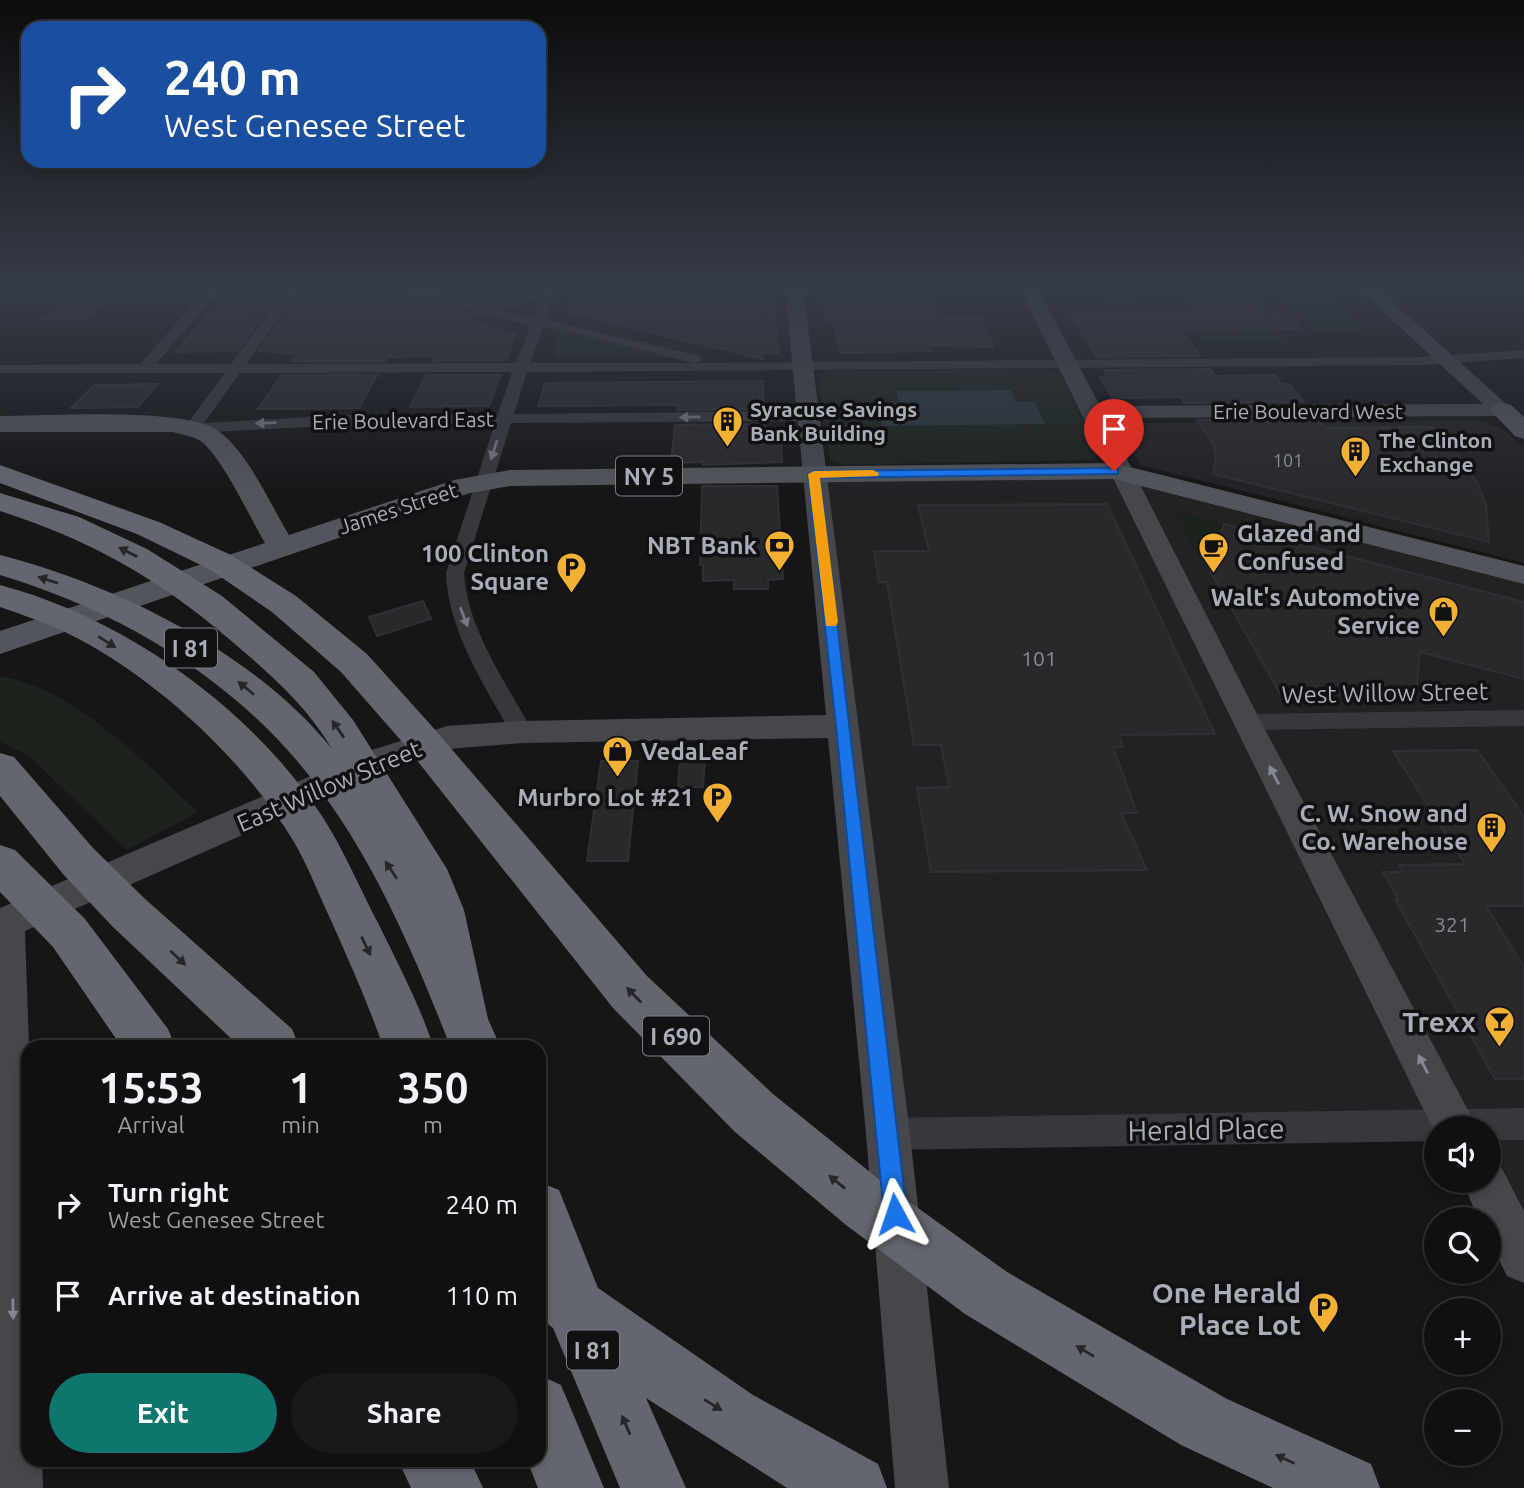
<!DOCTYPE html>
<meta charset="utf-8">
<style>
body{margin:0;font-family:Ubuntu,sans-serif;background:#19191b;color:#f1f3f6;height:100vh;display:flex;flex-direction:column;font-size:26px;white-space:nowrap}
*{box-sizing:border-box;margin:0}
p{font-size:23px;color:#9c9d9f}
.icon{flex:none;width:38px;height:38px;fill:none;stroke:currentColor;stroke-width:2;stroke-linecap:round;stroke-linejoin:round}
.map{position:relative;flex:1;overflow:hidden}
.details{position:absolute;left:21px;top:1040px;width:525px;height:427px;display:flex;flex-direction:column;background:#101012;border-radius:21px;box-shadow:0 4px 10px #0003,0 0 0 2px #303032}
.details>*{flex:none}
.banner{position:absolute;left:21px;top:21px;width:525px;height:147px;border-radius:21px;box-shadow:0 4px 10px #0003,0 0 0 2px #303032;background:#1a4fa0;color:#fff;overflow:hidden}
.fabs{position:absolute;left:1424px;top:1116px;display:grid;gap:14px}
.fabs a{display:grid;place-items:center;width:77px;height:77px;border-radius:50%;background:#101012;box-shadow:0 4px 10px #0003,0 0 0 2px #303032;font-size:35px}
.pin{position:absolute;display:grid;place-items:center;width:60px;height:60px;color:#fff;margin:-72px -30px;border-radius:50% 50% 50% 0;rotate:-45deg;box-shadow:0 0 7px #0007}
.pin .icon{rotate:45deg}
.me{position:absolute;width:77px;margin:-38px;rotate:355deg;stroke-linejoin:round;filter:drop-shadow(0 0 5px #0008)}
.turn{display:flex;align-items:center;gap:24px;height:147px;padding:0 28px;font-size:32px}
.turn .icon{width:91px;height:91px;stroke-width:2.5}
.turn b{display:block;font-size:49px;line-height:60px}
.eta{display:flex;justify-content:space-evenly;align-items:center;height:119px;text-align:center}
.eta b{font-size:42px;font-weight:600;line-height:49px}
.cta{display:flex;gap:14px;margin-top:auto;padding:14px 28px}
.cta a{flex:1;height:80px;border-radius:42px;background:#0f766e;color:#fff;font-size:28px;font-weight:600;line-height:80px;text-align:center}
.cta a+a{background:#19191b;color:#f1f3f6}
ul{padding:0;list-style:none}
li{display:flex;align-items:center;gap:21px;height:91px;padding:0 28px}
li div{flex:1}
li b{display:block;font-size:26px}
li em{font-style:normal}
.map>svg:first-child{display:block}
</style>
<div class="map">
<svg width="1524" height="1488" viewBox="0 0 1524 1488">
<rect width="100%" height="100%" fill="#161618"/>
<path fill="#222225" d="M1476 420 1502 428 1524 448V563L1141 465 1117 432 1120 426 1133 423Z
M1114 471 1524 575V1258L1489 1181V1129L888 1134 814 474Z"/>
<path fill="#1c231d" fill-rule="evenodd" d="M0 287H78L63 300 0 301Z
M121 287H199L188 299 107 300Z
M1087 287H1135L1145 295C1129 302 1099 301 1087 287Z
M1272 287H1318L1332 301H1286Z
M1337 305 1364 330 1315 331 1290 306Z
M561 325 689 357 553 358Z
M1277 331 1287 342 1205 343 1197 332Z
M1046 369 1061 376 1100 453 1092 460 845 465 830 460 818 378 829 371ZM896 392 1016 402 877 403H899Z
M1181 512 1224 524 1209 574 1175 517Z
M0 676C74 688 145 763 198 812L127 850 28 755 0 742Z"/>
<path fill="#2c353c" d="M1011 390 1016 402H1035L1045 424 882 426 877 403H899L896 391Z"/>
<path fill="#29292c" stroke="#303034" stroke-width="2" d="M78 287H121L87 319H41Z
M315 287H345L389 299 391 290 480 315 463 320 516 334 506 360 432 361 434 356 387 357 385 361H292L297 354 259 351 302 290Z
M422 287H542L538 298 504 308Z
M574 287H772L779 353H762V359L568 312Z
M820 287H929L941 319 981 318 993 347 928 345 931 351 840 353 834 321H826Z
M1180 287H1241L1262 310H1282L1301 329 1181 330 1200 356 1096 357 1069 311 1198 309Z
M255 290H282L237 351 175 352 229 291Z
M1210 369 1215 376 1275 375 1282 384H1289L1304 402 1184 403 1180 397 1112 398 1100 377H1108L1104 370Z
M282 375H377L359 408 258 409Z
M426 375H501L489 406 410 407Z
M763 381 764 409 677 410V405L538 406 545 383Z
M158 384 138 407 71 408 94 385Z
M1197 420H1319L1326 428 1433 427 1459 455 1478 485 1486 504 1489 542 1213 474 1216 456 1214 446Z
M765 424V434H781L782 462 703 465V462L671 463 675 425Z
M702 486H777L783 579 768 580V589H734V580L703 581V565H700Z
M1107 504 1215 734 1119 735 1123 747H1113L1137 813H1121L1147 870 931 872 917 788 949 787 941 745H914L887 582H879L874 551H929L918 505Z
M1224 524 1524 602V679L1420 652 1416 694 1281 695 1210 571Z
M423 601 431 619 377 636 369 617Z
M1477 750 1524 816V906H1486L1524 967V1079H1495L1395 899H1398L1383 872H1403L1399 865 1465 864 1393 751Z
M680 760H705L703 787H678Z
M601 761H638L628 861H587Z"/>
<g fill="none" stroke-linecap="round" stroke-linejoin="round">
<path fill="#37383d" fill-rule="evenodd" d="M209 287H222L156 364H231L288 287H301L246 364 516 363 530 326 390 287H411L533 318 545 287H557L546 320 700 356 702 359 696 363 1421 357 1524 350V358L1421 365 527 372 514 414 807 411 815 416 807 421 511 423 464 573C468 631 506 682 533 732L530 738H514C486 688 448 632 446 573L495 423 345 425 192 433 184 428 225 373H0V365L140 364ZM543 327 557 329 694 363H530ZM512 372 498 414 345 415 204 423 240 373Z
M1524 710V726L1246 730 1238 728 1235 722 1238 716 1246 714Z
M1524 1108V1140H1489V1129H1437V1141L888 1150 877 1145 872 1134 877 1123 888 1118Z"/>
<path fill="#45474d" fill-rule="evenodd" d="M785 287H803L910 1134 949 1488H895L866 1134 828 738 522 743 448 749 394 768 25 931 29 1046 28 1460H42L43 1488H0V908L372 750 447 726 522 721 826 715Z
M1019 287H1037L1100 406 1483 404 1357 287H1376L1513 410 1502 416 1106 418 1261 722 1478 1129H1437V1137Z
M1489 1161 1500 1165 1524 1211V1283L1507 1276 1489 1240V1220H1479L1462 1181H1489Z"/>
<path fill="#53555c" fill-rule="evenodd" d="M1502 403 1511 405 1524 417V439L1515 436 1490 410 1493 405Z
M0 416C46 416 183 407 217 430 247 450 270 504 289 535L454 480 510 470 1114 463 1524 566V584L1114 479 510 486 470 493 0 654V631L265 543C250 518 221 454 199 440 191 436 180 434 172 432H0Z"/>
<path fill="#63666e" fill-rule="evenodd" d="M0 465 159 522 231 555 296 596 367 654 430 724 647 976 773 1094 886 1185 1007 1272 1227 1399 1371 1464 1380 1488H1273L1181 1445 965 1314 846 1225 735 1132 613 1008 404 744 341 672 272 612 209 569 137 534 0 483Z
M0 493 79 517 147 549 222 596 314 672 353 720 447 869 464 910 488 1019 500 1046H450C412 948 367 843 298 762 221 671 113 609 0 575V555C117 585 255 653 332 749 309 710 277 680 243 651 167 584 97 542 0 511Z
M0 585C125 618 251 708 322 816 344 850 360 889 379 925 398 964 420 1005 433 1046H383C367 1001 348 958 328 914 317 890 307 864 294 842 245 760 154 676 69 634 47 623 23 615 0 607Z
M0 753 14 757 93 848 144 898 292 1029 299 1046H239L112 926 63 874 0 796Z
M0 845 15 850 85 919 168 1029 175 1046H121L53 947 0 892Z
M539 1182 559 1190 598 1288 753 1395 878 1464 887 1488H787L646 1398 686 1488H620L553 1328 539 1317Z
M539 1375 561 1385 604 1488H538L527 1460H539Z
M398 1460H470L483 1488H411Z"/>
</g>
<defs><path id="oneway-solid" d="M-6-.8H1V-3.2L6.5 0L1 3.2V.8H-6Z" transform="scale(1.75)"/></defs>
<g fill="#757881">
<use href="#oneway-solid" transform="translate(690 417) rotate(179)"/>
<use href="#oneway-solid" transform="translate(266 423) rotate(178)"/>
<use href="#oneway-solid" transform="translate(494 450) rotate(108)"/>
<use href="#oneway-solid" transform="translate(464 617) rotate(69)"/>
</g>
<g fill="#26262a">
<use href="#oneway-solid" transform="translate(128 552) rotate(-153)"/>
<use href="#oneway-solid" transform="translate(48 580) rotate(-162)"/>
<use href="#oneway-solid" transform="translate(107 642) rotate(32)"/>
<use href="#oneway-solid" transform="translate(246 688) rotate(-140)"/>
<use href="#oneway-solid" transform="translate(338 729) rotate(-125)"/>
<use href="#oneway-solid" transform="translate(391 870) rotate(-124)"/>
<use href="#oneway-solid" transform="translate(366 946) rotate(64)"/>
<use href="#oneway-solid" transform="translate(178 958) rotate(43)"/>
<use href="#oneway-solid" transform="translate(634 995) rotate(-134)"/>
<use href="#oneway-solid" transform="translate(837 1182) rotate(-141)"/>
<use href="#oneway-solid" transform="translate(1085 1351) rotate(-149)"/>
<use href="#oneway-solid" transform="translate(713 1405) rotate(32)"/>
<use href="#oneway-solid" transform="translate(626 1425) rotate(-113)"/>
<use href="#oneway-solid" transform="translate(1285 1459) rotate(-155)"/>
</g>
<g fill="#858993">
<use href="#oneway-solid" transform="translate(1274 775) rotate(-117)"/>
<use href="#oneway-solid" transform="translate(1423 1064) rotate(-117)"/>
<use href="#oneway-solid" transform="translate(13 1309) rotate(89)"/>
</g>
<linearGradient id="sky" x2="0" y2="1"><stop stop-color="#0c0c0d"/><stop offset="0.58" stop-color="#363c48"/><stop offset="1" stop-color="#363c48" stop-opacity="0"/></linearGradient>
<rect width="1524" height="496" fill="url(#sky)"/>
<path fill="#1a73e8" stroke="#114b97" stroke-width="2" d="M1114 468 1118 469V474L820 478 907 1214 904 1223 895 1226 887 1223 884 1214 836 726 808 474 814 471Z"/>
<path fill="#f59e0b" d="M873 470 879 473 878 476 820 478 838 622 836 626H826L808 474 814 471Z"/>
<defs>
<symbol id="building-pin" viewBox="-11 -11 22 30"><path d="M0 17L-7.5 6A9.5 9.5 0 1 1 7.5 6Z" fill="#f2b134" stroke="#111113"/><path d="M-4-6H4V6H1V3H-1V6H-4ZM-2.5-4.3h1.7v1.8h-1.7ZM.8-4.3h1.7v1.8H.8ZM-2.5-1h1.7V.8h-1.7ZM.8-1h1.7V.8H.8Z" fill="#111"/></symbol>
<symbol id="bank-pin" viewBox="-11 -11 22 30"><path d="M0 17L-7.5 6A9.5 9.5 0 1 1 7.5 6Z" fill="#f2b134" stroke="#111113"/><path d="M-6-4H6V4H-6ZM0-2.3a2.3 2.3 0 1 0 0 4.6a2.3 2.3 0 1 0 0-4.6Z" fill="#111"/></symbol>
<symbol id="cafe-pin" viewBox="-11 -11 22 30"><path d="M0 17L-7.5 6A9.5 9.5 0 1 1 7.5 6Z" fill="#f2b134" stroke="#111113"/><path d="M-5.5-4.5H6V0H3Q3 3.5 0 3.5H-2.5Q-5.5 3.5-5.5 0ZM3-3.2v2h1.7v-2ZM-6 4.5H4V6H-6Z" fill="#111"/></symbol>
<symbol id="parking-pin" viewBox="-11 -11 22 30"><path d="M0 17L-7.5 6A9.5 9.5 0 1 1 7.5 6Z" fill="#f2b134" stroke="#111113"/><path d="M-3.5-5.5H1a3.5 3.5 0 0 1 0 7H-1V5.5H-3.5ZM-1-3.4V-.6H.8a1.4 1.4 0 0 0 0-2.8Z" fill="#111"/></symbol>
<symbol id="shop-pin" viewBox="-11 -11 22 30"><path d="M0 17L-7.5 6A9.5 9.5 0 1 1 7.5 6Z" fill="#f2b134" stroke="#111113"/><path d="M-5-2.5h2.3a2.7 3.5 0 0 1 5.4 0H5L5.5 6h-11ZM-1.5-2.5h3a1.5 2.3 0 0 0-3 0Z" fill="#111"/></symbol>
<symbol id="bar-pin" viewBox="-11 -11 22 30"><path d="M0 17L-7.5 6A9.5 9.5 0 1 1 7.5 6Z" fill="#f2b134" stroke="#111113"/><path d="M-6-5H6L.8 .8V4.5H3.5V6h-7V4.5H-.8V.8Z" fill="#111"/></symbol>
</defs>
<g fill-rule="evenodd">
<use href="#building-pin" x="710" y="404" width="35" height="47"/>
<use href="#building-pin" x="1338" y="434" width="35" height="47"/>
<use href="#bank-pin" x="762" y="528" width="35" height="47"/>
<use href="#cafe-pin" x="1196" y="530" width="35" height="47"/>
<use href="#parking-pin" x="554" y="550" width="35" height="47"/>
<use href="#shop-pin" x="1426" y="594" width="35" height="47"/>
<use href="#shop-pin" x="600" y="734" width="35" height="47"/>
<use href="#parking-pin" x="700" y="780" width="35" height="47"/>
<use href="#building-pin" x="1474" y="810" width="35" height="47"/>
<use href="#bar-pin" x="1482" y="1004" width="35" height="47"/>
<use href="#parking-pin" x="1306" y="1290" width="35" height="47"/>
</g>
<g text-anchor="middle" dominant-baseline="central" stroke-width="7" stroke-linejoin="round" paint-order="stroke">
<g font-size="18" fill="#888b94">
<text x="1288" y="460">101</text>
</g>
<g font-size="21" font-weight="bold" fill="#a8adb8" stroke="#111113" text-anchor="start">
<text x="750" y="409">Syracuse Savings<tspan x="750" dy="24">Bank Building</tspan></text>
<text x="1379" y="440">The Clinton<tspan x="1379" dy="24">Exchange</tspan></text>
</g>
<g font-size="21" fill="#a8adb8" stroke="#111113">
<text x="1308" y="411">Erie Boulevard West</text>
<text transform="translate(403 420) rotate(-1)">Erie Boulevard East</text>
<text transform="translate(398 508) rotate(-18)">James Street</text>
</g>
<g font-size="21" fill="#888b94">
<text x="1039" y="658">101</text>
<text x="1452" y="924">321</text>
</g>
<g fill="#111113" stroke="#7b7e86" stroke-width="2">
<rect x="616" y="456.5" width="66" height="39" rx="5"/>
<rect x="165" y="628.5" width="52" height="39" rx="5"/>
<rect x="643" y="1016.5" width="66" height="39" rx="5"/>
<rect x="567" y="1330.5" width="52" height="39" rx="5"/>
</g>
<g font-size="23" font-weight="bold" fill="#a8adb8">
<text x="649" y="476">NY 5</text>
<text x="191" y="648">I 81</text>
<text x="676" y="1036">I 690</text>
<text x="593" y="1350">I 81</text>
</g>
<g font-size="24" font-weight="bold" fill="#a8adb8" stroke="#111113" text-anchor="end">
<text x="1237" y="533" text-anchor="start">Glazed and<tspan x="1237" dy="28">Confused</tspan></text>
<text x="757" y="545">NBT Bank</text>
<text x="549" y="553">100 Clinton<tspan x="549" dy="28">Square</tspan></text>
<text x="1420" y="597">Walt's Automotive<tspan x="1420" dy="28">Service</tspan></text>
<text x="641" y="751" text-anchor="start">VedaLeaf</text>
<text x="694" y="797">Murbro Lot #21</text>
<text x="1468" y="813">C. W. Snow and<tspan x="1468" dy="28">Co. Warehouse</tspan></text>
</g>
<g font-size="24" fill="#a8adb8" stroke="#111113">
<text transform="translate(1385 693) rotate(-1)">West Willow Street</text>
<text transform="translate(329 786) rotate(-23)">East Willow Street</text>
</g>
<g font-size="28" font-weight="bold" fill="#a8adb8" stroke="#111113" text-anchor="end">
<text x="1476" y="1021">Trexx</text>
<text x="1301" y="1292">One Herald<tspan x="1301" dy="32">Place Lot</tspan></text>
</g>
<g font-size="28" fill="#a8adb8" stroke="#111113">
<text transform="translate(1206 1129) rotate(-1)">Herald Place</text>
</g>
</g>
</svg>
<div class="fabs">
<a><svg class="icon" aria-label="sound" viewBox="0 0 24 24"><path d="M4 9h4l5-4v14l-5-4H4zM17 9q2 3 0 6"/></svg></a>
<a><svg class="icon" aria-label="search" viewBox="0 0 24 24"><circle cx="10" cy="10" r="6"/><path d="M15 15l6 6"/></svg></a>
<a>+</a>
<a>−</a>
</div>
<div class="pin" style="left:1114px;top:471px;background:#d93025"><svg class="icon" aria-label="arrive" viewBox="0 0 24 24"><path d="M6 21V4h12l-3 4 3 4H6"/></svg></div>
<svg class="me" style="left:895px;top:1214px" viewBox="-20 -20 40 40"><path d="M0-17L14 15 0 8-14 15z" fill="#1a73e8" stroke="#fff" stroke-width="4"/></svg>
<div class="banner">
<div class="turn"><svg class="icon" aria-label="right" viewBox="0 0 24 24"><path d="M7 20v-9h11M14 6l5 5-5 5"/></svg><div><b>240 m</b>West Genesee Street</div></div>
</div>
<section class="details">
<div class="eta">
<div><b>15:53</b><p>Arrival</p></div>
<div><b>1</b><p>min</p></div>
<div><b>350</b><p>m</p></div>
</div>
<ul>
<li><svg class="icon" aria-label="right" viewBox="0 0 24 24"><path d="M7 20v-9h11M14 6l5 5-5 5"/></svg><div><b>Turn right</b><p>West Genesee Street</p></div><em>240 m</em></li>
<li><svg class="icon" aria-label="arrive" viewBox="0 0 24 24"><path d="M6 21V4h12l-3 4 3 4H6"/></svg><div><b>Arrive at destination</b></div><em>110 m</em></li>
</ul>
<div class="cta"><a>Exit</a><a>Share</a></div>
</section>
</div>
